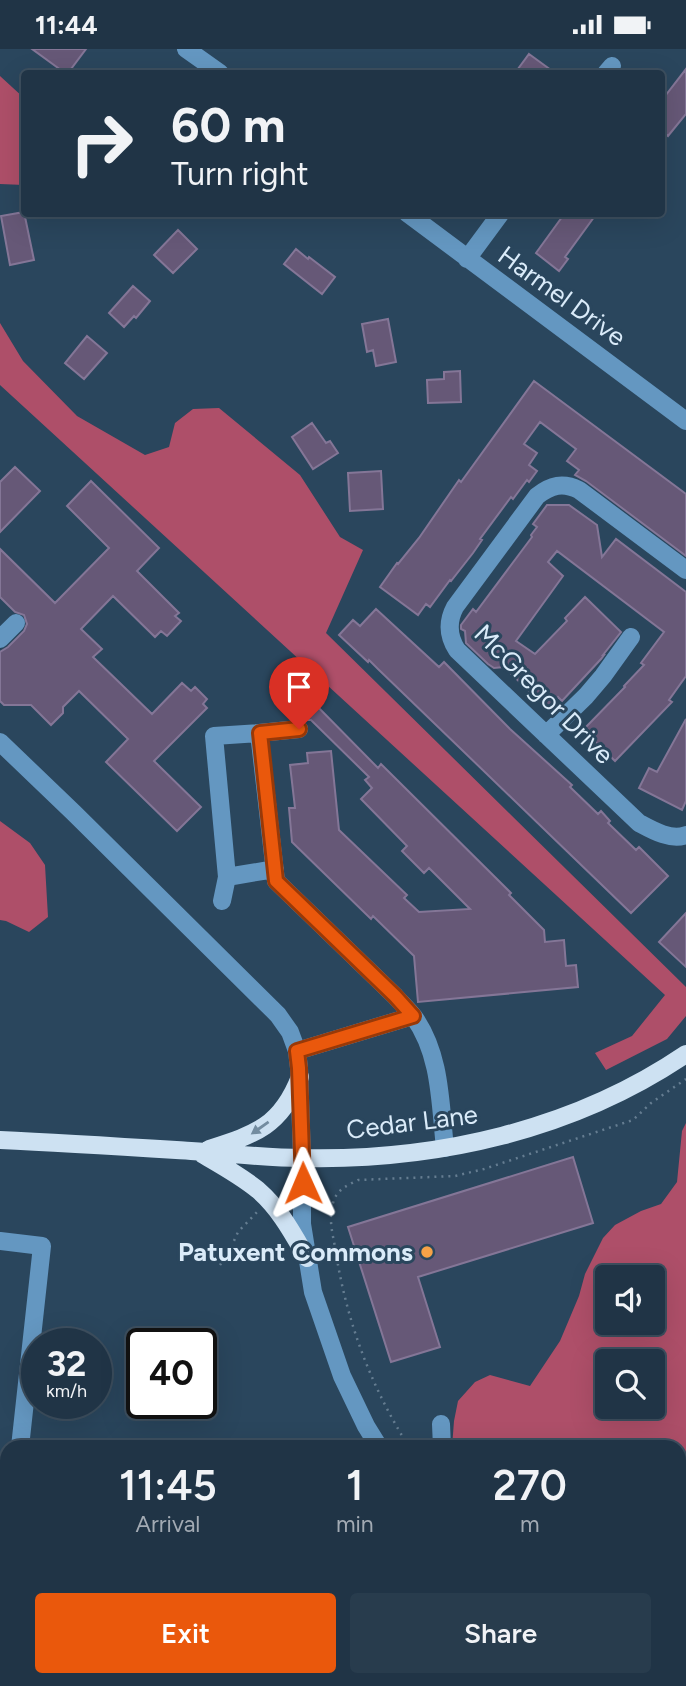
<!DOCTYPE html>
<style>
body{margin:0;font-family:Figtree,sans-serif;background:#283c4d;color:#f1f3f6;height:100vh;display:flex;flex-direction:column;font-size:26px;white-space:nowrap}
*{box-sizing:border-box;margin:0}
p{font-size:23px;color:#a2aab3}
.icon{flex:none;width:38px;height:38px;fill:none;stroke:currentColor;stroke-width:2;stroke-linecap:round;stroke-linejoin:round}
.map{position:relative;flex:1;overflow:hidden}
.panel{position:absolute;left:0px;top:1391px;width:686px;height:247px;display:flex;flex-direction:column;background:#203446;border-radius:21px 21px 0 0;box-shadow:0 7px 28px #0002,0 0 0 2px #3d4f5f}
.panel>*{flex:none}
.banner{position:absolute;left:21px;top:21px;width:644px;height:147px;border-radius:7px;box-shadow:0 7px 28px #0002,0 0 0 2px #3d4f5f;background:#203446;color:#f1f3f6;overflow:hidden}
.tools{position:absolute;left:595px;top:1216px;display:grid;gap:14px}
.tools a{display:grid;place-items:center;width:70px;height:70px;border-radius:7px;background:#203446;box-shadow:0 7px 28px #0002,0 0 0 2px #3d4f5f;font-size:35px}
.speed{position:absolute;left:21px;top:1279px;display:flex;gap:14px;font-size:35px;font-weight:700;text-align:center}
.speed>*{display:grid;place-content:center;width:91px;height:91px;border-radius:50%;background:#203446;box-shadow:0 7px 28px #0002,0 0 0 2px #3d4f5f;line-height:1}
.speed small{font-size:18px;font-weight:400}
.speed .limit{border:4px solid #111;border-radius:10px;background:#fff;color:#111}
.pin{position:absolute;display:grid;place-items:center;width:60px;height:60px;color:#fff;margin:-72px -30px;border-radius:50% 50% 50% 0;rotate:-45deg;box-shadow:0 0 7px #0007}
.pin .icon{rotate:45deg}
.me{position:absolute;width:77px;margin:-38px;rotate:359deg;stroke-linejoin:round;filter:drop-shadow(0 0 5px #0008)}
.turn{display:flex;align-items:center;gap:24px;height:147px;padding:0 35px;font-size:32px}
.turn .icon{width:91px;height:91px;stroke-width:2.5}
.turn b{display:block;font-size:49px;line-height:60px}
.eta{display:flex;justify-content:space-evenly;align-items:center;height:119px;text-align:center}
.eta b{font-size:42px;font-weight:600;line-height:49px}
.cta{display:flex;gap:14px;margin-top:auto;padding:14px 35px}
.cta a{flex:1;height:80px;border-radius:7px;background:#ea580c;color:#fff;font-size:28px;font-weight:600;line-height:80px;text-align:center}
.cta a+a{background:#283c4d;color:#f1f3f6}
.status{display:flex;justify-content:space-between;align-items:center;height:49px;padding:0 35px;background:#203446;direction:ltr}
.status svg{height:19px;fill:currentColor}
.map>svg:first-child{display:block}
</style>
<div class="status"><b>11:44</b><svg viewBox="0 0 49 12"><path d="M0 12V9h3v3zM5 12V6h3v6zM10 12V3h3v9zM15 12V0h3v12zM26 1h20v11H26zM47 4h2v5h-2z"/></svg></div>
<div class="map">
<svg width="686" height="1637" viewBox="0 0 686 1637">
<rect width="100%" height="100%" fill="#2a465d"/>
<path fill="#ae4f69" fill-rule="evenodd" d="M0 27 24 49V136L0 135Z
M0 274 23 312 77 367 145 406 169 398 175 374 193 360 219 359 300 426 340 488 363 501 326 584 686 938V967L667 990 606 1021 595 1004 632 987 665 946 0 336Z
M0 772 30 794 45 816 48 868 29 883 6 872 0 871Z
M686 1074V1626L679 1616V1398H452L454 1372 458 1352 475 1333 490 1326 530 1337 560 1292 579 1247 585 1225 603 1189 615 1176 641 1162 661 1155 677 1133 682 1082ZM607 1228H653V1274H607ZM607 1312H653V1358H607Z"/>
<path fill="#665877" stroke="#847697" stroke-width="2" d="M32 0H86L68 24H65Z
M529 5 555 24H515Z
M686 20V65L668 87 662 82V51Z
M24 163 34 211 10 216 1 167Z
M565 164H597L565 208 568 210 559 222 536 204Z
M178 181 197 200 173 224 154 206Z
M296 200 308 210 309 208 335 228 322 245 284 215Z
M133 237 150 252 136 269 134 267 124 278 109 264Z
M388 270 396 313 376 317 373 301 367 303 362 275Z
M87 287 107 304 84 330 65 314Z
M460 322 461 353 428 354 427 331 444 330V323Z
M534 332 686 445V507L586 432 575 426 579 421 567 412 576 400 540 373 524 395 537 404 529 416 537 422 529 433 527 431 513 450 511 448 480 490 482 491 473 504 451 532 450 531 430 558 426 555 418 566 380 538 397 514 398 515 419 489 459 431 461 433Z
M312 374 326 394 330 392 338 404 313 420 292 388Z
M15 418 40 442 0 483V433Z
M381 422 383 460 350 462 348 424Z
M91 432 159 499 137 522 179 564 175 567 181 572 167 587 161 582 155 588 113 547 81 580 102 600 93 608 152 665 182 634 191 642 195 638 207 650 203 655 207 659 154 712 201 758 177 782 106 713 128 690 79 642 63 658V664L51 676 31 656H4L0 652V603L8 598 24 582 27 575 24 566 15 563 0 548V500L55 554 109 499 67 457Z
M547 456H569L597 476 602 508 616 490 686 543V627L669 651 672 653 615 712 583 681 625 638 624 637 644 616 641 614 664 583 557 502 548 513 563 527 516 592 535 605 567 572 565 569 585 548 621 583 603 606H604L601 610 562 652 558 648 547 659 504 618 494 619 488 615 466 594 465 582 461 580V576L473 560 476 563 532 488 531 486 537 478 533 475Z
M376 560 439 618 444 613 510 680 572 736 570 738 598 765 601 762 610 772 608 774 636 801 639 798 668 827 631 864 378 620 369 611 368 613 339 586 353 571 360 577Z
M313 653 378 719 381 715 511 844 509 846 544 881 545 893 564 891 566 917 576 916 578 938 418 953 414 907 373 867 371 870 292 793 289 759H295L290 716 308 714 307 704 331 702 339 781 407 846 404 849 419 863 470 860 429 819 424 824 402 802 407 797 361 750 372 739 365 731 369 728 311 671H306L299 669Z
M686 670V752L682 761 639 739 649 719 657 723Z
M686 864V918L659 893Z
M573 1108 593 1174 418 1228 440 1298 391 1313 348 1178Z"/>
<g fill="none" stroke-linecap="round" stroke-linejoin="round">
<path stroke="#657d91" stroke-width="2.5" stroke-dasharray="2 5" stroke-linecap="butt" d="M220 1216 228 1205 238 1183 258 1162
M409 1398C370 1336 346 1271 335 1198 332 1182 328 1167 334 1151 338 1140 348 1136 358 1131L455 1127 484 1120 633 1071 651 1054 686 1030
M554 1631 556 1637"/>
<path stroke="#6497c1" stroke-width="18" d="M186 0 220 24
M606 24 612 17
M407 164 686 372
M467 210 501 164
M686 521 579 441C563 433 551 436 537 447L455 558C447 573 448 587 457 601L639 774C652 781 671 792 686 786
M0 590 16 574
M299 680 259 684 276 832 395 947C401 954 409 961 414 968 441 1006 440 1054 445 1099
M546 686 586 647 603 627 631 588
M0 693 74 764 278 966 290 983 297 1002 299 1019 302 1109V1175L313 1243 342 1327 366 1377 379 1398
M227 828 275 820
M222 852 227 828 214 687 259 684
M297 1002 413 967
M0 1192 42 1197 20 1398
M441 1375 442 1398
M0 1450H7
M392 1631 393 1637
M522 1631 525 1637
M586 1631 589 1637
M156 1637V1631
M248 1637 249 1631
M454 1637V1631"/>
<path stroke="#cde1f2" stroke-width="18" d="M0 1091C64 1094 127 1098 191 1102 228 1104 265 1109 302 1109 437 1112 574 1081 686 1005
M209 1100C256 1085 281 1077 300 1028
M202 1105C221 1116 241 1127 258 1141 280 1160 293 1185 307 1209"/>
</g>
<defs><path id="oneway-solid" d="M-6-.8H1V-3.2L6.5 0L1 3.2V.8H-6Z" transform="scale(1.75)"/></defs>
<use fill="#738ca0" href="#oneway-solid" transform="translate(260 1079) rotate(145)"/>
<g fill="none" stroke-linecap="round" stroke-linejoin="round">
<defs>
<path id="route" d="M299 680 260 684 276 832 395 947 413 967 297 1002 299 1019 303 1134"/>
</defs>
<use href="#route" stroke="#983908" stroke-width="18"/>
<use href="#route" stroke="#ea580c" stroke-width="12"/>
</g>
<circle fill="#f6a247" stroke="#2a465d" stroke-width="2.5" cx="427" cy="1203" r="7"/>
<g text-anchor="middle" dominant-baseline="central" stroke-width="6" stroke-linejoin="round" paint-order="stroke">
<g font-size="26" fill="#daebf9" stroke="#2a465d">
<text transform="translate(562 247) rotate(36)">Harmel Drive</text>
<text transform="translate(544 645) rotate(45)">McGregor Drive</text>
<text transform="translate(412 1073) rotate(-7)">Cedar Lane</text>
</g>
<g font-size="26" font-weight="bold" fill="#daebf9" stroke="#2a465d" text-anchor="end">
<text x="413" y="1203">Patuxent Commons</text>
</g>
</g>
</svg>
<div class="tools">
<a><svg class="icon" aria-label="sound" viewBox="0 0 24 24"><path d="M4 9h4l5-4v14l-5-4H4zM17 9q2 3 0 6"/></svg></a>
<a><svg class="icon" aria-label="search" viewBox="0 0 24 24"><circle cx="10" cy="10" r="6"/><path d="M15 15l6 6"/></svg></a>
</div>
<div class="speed"><div>32<small>km/h</small></div><div class="limit">40</div></div>
<div class="pin" style="left:299px;top:680px;background:#d93025"><svg class="icon" aria-label="arrive" viewBox="0 0 24 24"><path d="M6 21V4h12l-3 4 3 4H6"/></svg></div>
<svg class="me" style="left:303px;top:1134px" viewBox="-20 -20 40 40"><path d="M0-17L14 15 0 8-14 15z" fill="#ea580c" stroke="#fff" stroke-width="4"/></svg>
<div class="banner">
<div class="turn"><svg class="icon" aria-label="right" viewBox="0 0 24 24"><path d="M7 20v-9h11M14 6l5 5-5 5"/></svg><div><b>60 m</b>Turn right</div></div>
</div>
<section class="panel">
<div class="eta">
<div><b>11:45</b><p>Arrival</p></div>
<div><b>1</b><p>min</p></div>
<div><b>270</b><p>m</p></div>
</div>
<div class="cta"><a>Exit</a><a>Share</a></div>
</section>
</div>
